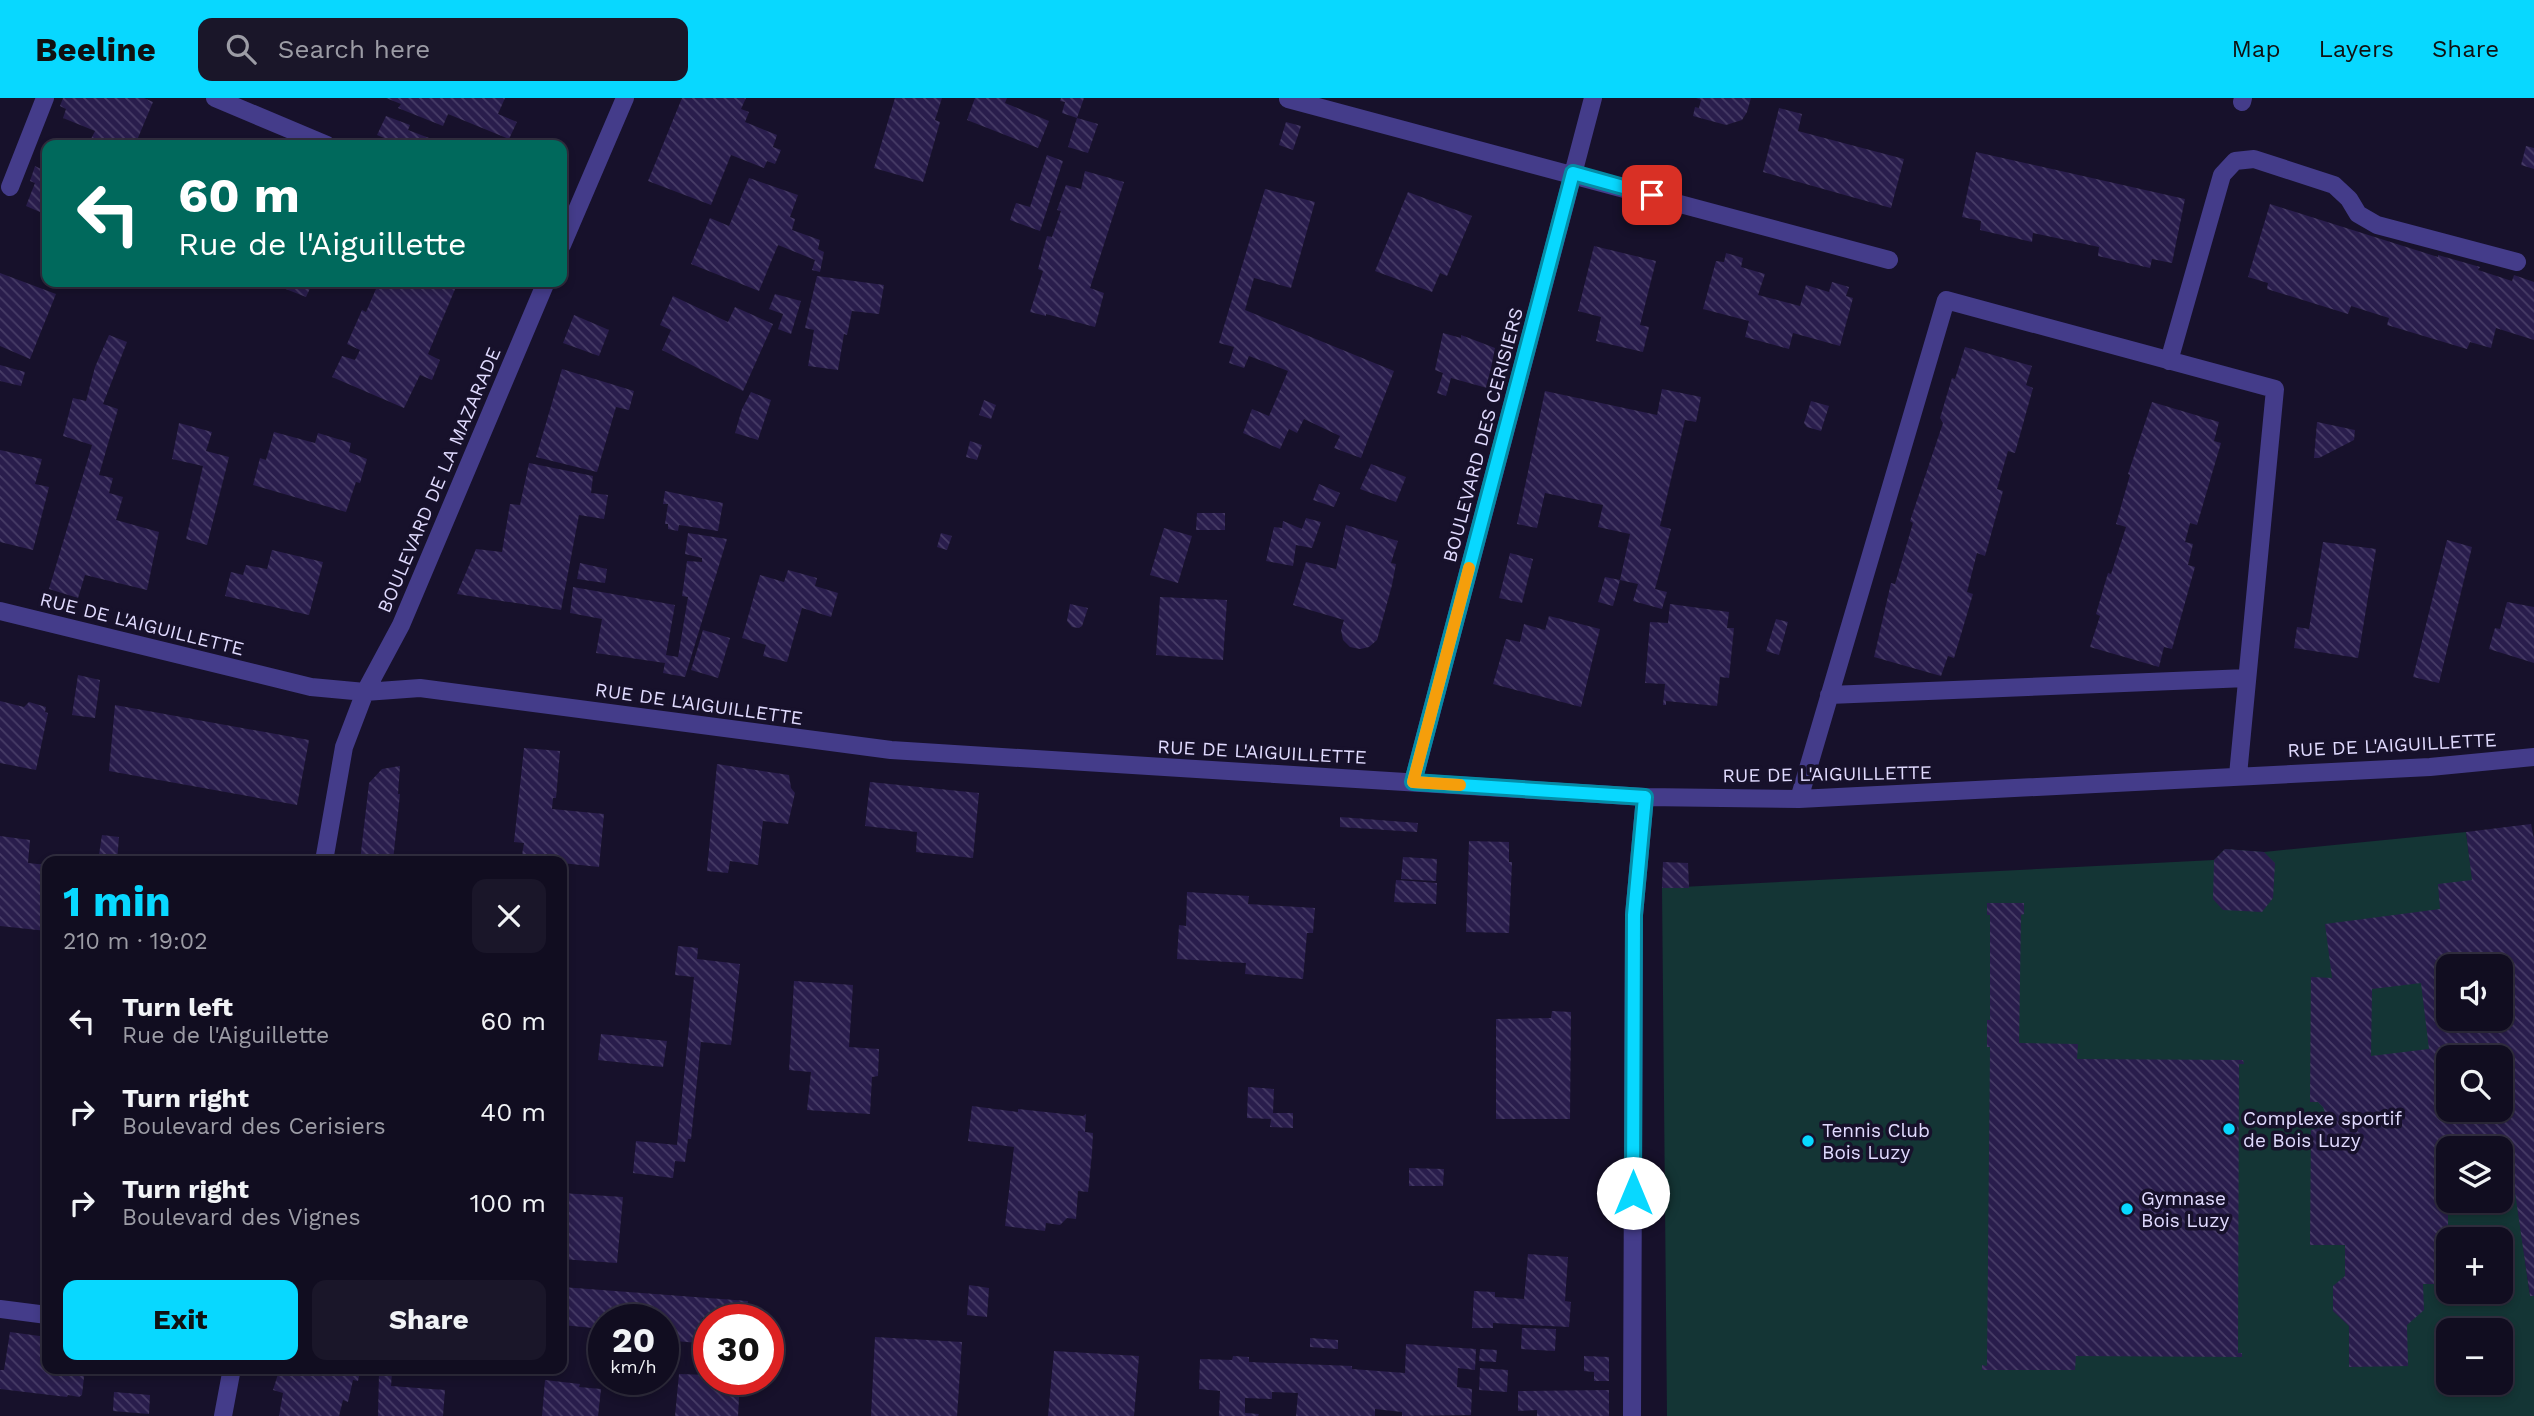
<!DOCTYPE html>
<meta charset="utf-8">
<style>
body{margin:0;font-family:"Work Sans",sans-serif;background:#1a1629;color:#f1f3f6;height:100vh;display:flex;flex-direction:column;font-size:26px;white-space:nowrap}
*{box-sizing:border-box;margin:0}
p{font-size:23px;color:#9c9ca5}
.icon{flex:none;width:38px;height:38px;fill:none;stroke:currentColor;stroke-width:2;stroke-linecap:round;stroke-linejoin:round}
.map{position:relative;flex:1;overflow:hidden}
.details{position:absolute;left:42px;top:758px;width:525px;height:518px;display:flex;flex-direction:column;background:#110d20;border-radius:14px;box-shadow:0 4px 10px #0003,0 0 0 2px #302d3e}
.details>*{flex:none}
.guide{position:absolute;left:42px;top:42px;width:525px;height:147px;border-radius:14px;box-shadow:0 4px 10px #0003,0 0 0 2px #302d3e;background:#00695c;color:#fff;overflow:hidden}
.buttons{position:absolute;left:2436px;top:856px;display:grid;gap:14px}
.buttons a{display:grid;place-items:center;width:77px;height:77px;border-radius:14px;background:#110d20;box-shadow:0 4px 10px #0003,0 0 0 2px #302d3e;font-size:35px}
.speed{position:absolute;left:588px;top:1206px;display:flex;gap:14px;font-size:35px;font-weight:700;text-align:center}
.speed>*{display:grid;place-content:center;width:91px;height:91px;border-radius:50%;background:#110d20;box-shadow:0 4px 10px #0003,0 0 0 2px #302d3e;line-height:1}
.speed small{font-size:18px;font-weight:400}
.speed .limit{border:10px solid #d22;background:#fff;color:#111}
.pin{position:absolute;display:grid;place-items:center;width:60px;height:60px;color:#fff;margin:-30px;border-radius:14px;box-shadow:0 4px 10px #0006}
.me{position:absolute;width:77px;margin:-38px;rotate:0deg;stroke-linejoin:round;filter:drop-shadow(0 0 5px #0008)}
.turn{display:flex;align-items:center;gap:24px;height:147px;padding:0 21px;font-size:32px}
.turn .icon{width:91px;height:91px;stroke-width:2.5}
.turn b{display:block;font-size:49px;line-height:60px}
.round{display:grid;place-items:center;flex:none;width:74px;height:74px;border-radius:14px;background:#1a1629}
.overview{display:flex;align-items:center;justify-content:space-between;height:119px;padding:0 21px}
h1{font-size:42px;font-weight:700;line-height:52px;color:#08d8ff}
.button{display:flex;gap:14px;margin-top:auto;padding:14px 21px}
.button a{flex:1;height:80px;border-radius:14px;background:#08d8ff;color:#111;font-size:28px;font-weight:700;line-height:80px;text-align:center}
.button a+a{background:#1a1629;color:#f1f3f6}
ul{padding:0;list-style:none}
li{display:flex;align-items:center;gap:21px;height:91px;padding:0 21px}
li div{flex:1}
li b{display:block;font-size:26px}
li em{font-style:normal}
header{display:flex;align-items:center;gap:42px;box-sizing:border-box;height:98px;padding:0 35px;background:#08d8ff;color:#111}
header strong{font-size:33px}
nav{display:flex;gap:38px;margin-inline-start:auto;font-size:24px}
.search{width:490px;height:63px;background:#1a1629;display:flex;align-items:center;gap:18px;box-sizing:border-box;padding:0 24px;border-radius:14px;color:#9c9ca5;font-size:26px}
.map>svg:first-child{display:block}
</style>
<header>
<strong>Beeline</strong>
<div class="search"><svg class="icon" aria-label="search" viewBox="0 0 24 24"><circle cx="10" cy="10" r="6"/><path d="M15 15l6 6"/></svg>Search here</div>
<nav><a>Map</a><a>Layers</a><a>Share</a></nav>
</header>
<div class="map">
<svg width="2534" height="1318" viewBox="0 0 2534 1318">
<defs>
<pattern id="building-back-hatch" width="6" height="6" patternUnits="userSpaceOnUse" patternTransform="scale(1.75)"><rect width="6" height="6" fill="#291d4c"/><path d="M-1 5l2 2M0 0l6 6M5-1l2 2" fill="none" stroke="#483d67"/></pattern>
</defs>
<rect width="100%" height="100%" fill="#17112b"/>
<path fill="#143535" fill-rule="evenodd" d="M2466 734 2484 868H2448V1012H2501V988L2530 1198H2534V1318H1667L1662 790 2214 762 2225 751 2264 754ZM2448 1050H2501V1102H2448ZM2448 1141H2501V1194H2448ZM2448 1232H2501V1284H2448Z"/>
<path fill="url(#building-back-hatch)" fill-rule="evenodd" d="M63 0H144L153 4 135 47H88L95 33 63 20 66 11 60 8Z
M386 0H505L498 16 517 24 509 41 448 16 443 28 398 10 401 6Z
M682 0H746L741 11 749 14 745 24 777 37 773 49 781 52 775 66 767 63 764 70 731 57 711 107 648 83Z
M895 0H942L935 22 940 24 923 84 874 70Z
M975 0H1007L1005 5 1049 23 1038 50 967 22Z
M1061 0H1084L1077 20 1062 15 1065 4 1060 3Z
M1696 0H1751L1747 14 1742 22 1726 27 1693 18 1695 9 1699 10 1701 2Z
M1779 10 1802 16 1798 33 1904 61 1891 110 1763 74Z
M386 18 410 27 408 32 429 40 426 47H401L377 37Z
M1077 20 1098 26 1088 55 1068 49Z
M1286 24 1301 28 1293 52 1279 47Z
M2526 48 2534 50V71L2521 67Z
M1976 54 2185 101 2172 165 2152 161 2150 170 2098 158 2099 149 2033 135 2032 144 1980 132 1981 123 1962 119Z
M1047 57 1063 63 1040 133 1010 122 1016 105 1030 109Z
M47 59V117L26 108 35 85 30 83 35 68 41 71Z
M1085 73 1124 84 1090 190 1104 195 1095 229 1046 216V218L1030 214 1043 173 1038 171 1047 138 1052 139 1061 113 1057 112 1066 87 1081 91Z
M749 80 798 97 790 119 795 121 792 132 820 142 818 151 824 154 820 174 812 172 815 162 778 147 759 193 691 166 710 120 729 128Z
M1265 91 1315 104 1291 190 1254 180 1245 212 1394 273 1361 360 1334 350 1340 338 1304 321 1297 335 1289 331 1280 351 1243 335 1252 311 1269 318 1288 273 1249 258 1244 270 1229 265 1234 249 1219 245Z
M1408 94 1472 118 1447 178 1440 175 1432 194 1375 173Z
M2270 106 2438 159V157L2480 169 2478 172 2512 183 2514 177 2534 184V242L2496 230 2491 250 2470 244 2467 251 2387 227 2389 220 2351 208 2348 216 2267 191 2268 185 2248 179Z
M1594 148 1656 163 1640 227 1649 229 1643 254 1596 243 1601 219 1578 213Z
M1726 155 1743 160 1741 169 1765 176 1758 197 1800 208 1806 187 1829 194 1832 184 1849 189 1846 198 1853 200 1840 248 1793 235 1789 251 1745 239 1749 223 1703 211 1716 163 1724 164Z
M0 175 56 196 30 261 0 248Z
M817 178 884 187 879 216 852 213 847 237 844 236 838 272 808 268 814 232 805 230Z
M268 184H313L306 199Z
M379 184H458L428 256 440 262 432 282 420 277 404 310 332 279 342 258 355 262 360 252 347 246 362 212 366 214Z
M775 196 801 203 791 236 778 231 783 216 769 211Z
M673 198 728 224 735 209 773 226 743 293 662 252 671 232 660 227Z
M574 217 609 232 599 258 563 245Z
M1443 235 1461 240V237L1495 250 1487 290 1451 280 1446 298 1437 295 1443 275 1435 272Z
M109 237 127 244 103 306 118 311 99 377 113 380 109 395 123 399 116 422 159 434 147 492 85 477 78 500 49 491 92 347 63 338 73 300 86 303 95 269Z
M1965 249 2032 268 2026 287 2033 290 2015 355 2008 353 1997 391 2003 393 1985 458 1977 455 1967 494 1973 496 1954 560 1948 558 1941 578 1874 559 1891 485 1895 486 1913 425 1910 423 1943 325 1940 320 1952 280 1955 281Z
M0 267 25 274 21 288 0 283Z
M562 271 634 293 629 312 616 309 597 374 536 359Z
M1662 291 1701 299 1696 324 1685 322 1660 428 1671 431 1655 491 1667 494 1662 511 1633 503 1638 486 1620 482 1630 436 1598 429 1603 407 1545 395 1537 430 1517 426 1545 293 1657 317Z
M751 294 771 302 758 342 735 335 742 311Z
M984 302 996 307 991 321 979 317Z
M1811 303 1829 308 1821 333 1807 329 1804 325Z
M2152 304 2219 324 2214 343 2221 345 2197 427 2190 425 2185 444 2193 446 2188 467 2195 469 2172 551 2164 549 2159 569 2090 549 2100 518 2096 516 2108 475 2111 476 2126 429 2116 426 2130 377 2128 376Z
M2317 324 2355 332 2354 342 2319 360H2314Z
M179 325 212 334 206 353 229 359 207 447 186 441 203 368 172 361Z
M274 334 315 345 318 335 351 345 349 354 367 361 360 385 356 384 346 414 253 387 260 360 266 362Z
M970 343 982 347 977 362 966 359Z
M0 352 42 361 35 386 49 389 33 452 0 444Z
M529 365 593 378 591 395 608 397 604 421 579 417 561 512 457 496 476 451 502 454 510 406 520 407Z
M1371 366 1406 379 1396 404 1360 391Z
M1319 386 1340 395 1334 409 1313 402Z
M665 393 723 405 718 433 679 427 678 433 668 431V426H665L668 406H663Z
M1197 415H1225V432H1196Z
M1306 420 1321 424 1312 450 1296 447 1293 468 1266 463 1274 429 1282 430 1283 423 1302 431Z
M1346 427 1398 443 1391 465 1396 466 1392 487 1377 542 1369 549 1360 551 1350 549 1343 542 1341 532 1344 522 1293 507 1306 464 1336 471Z
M1164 430 1192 438 1178 485 1150 477Z
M688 435 727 441 685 579 663 575 665 565 596 555 602 521 570 515 573 489 675 507 666 557 678 559 688 499 682 498 687 463 702 464V460L685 456Z
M941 435 952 438 947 452 937 449Z
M2447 442 2472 449 2439 585 2413 579Z
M2323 444 2376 451 2358 560 2294 550 2297 529 2309 531Z
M272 452 323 464 309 517 225 498 231 474 243 477 246 467 267 471Z
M1510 455 1533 461 1522 505 1499 500Z
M580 465 607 471 605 485 577 481Z
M788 472 817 480 815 488 838 495 831 519 802 510 787 564 763 558 766 547 742 540 760 477 784 484Z
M1605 479 1620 482 1613 508 1598 504Z
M1160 499 1227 502 1223 562 1156 557Z
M2507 504 2534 509V565L2489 551 2495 530 2500 531Z
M1070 506 1088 510 1082 528 1079 530 1072 529 1067 523Z
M1670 506 1729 514 1727 530H1734L1729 580 1720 579 1717 608 1666 603V607H1663L1665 586 1645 585 1650 524 1668 525Z
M1549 518 1600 531 1581 609 1493 586 1506 541 1520 544 1524 526 1545 532Z
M1776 521 1788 524 1779 557 1766 553Z
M703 532 730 540 718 580 691 572Z
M78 577 100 582 95 620 72 617Z
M0 603 24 609 29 604 46 609 45 614 48 615 36 672 0 665Z
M115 607 309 642 297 707 109 673Z
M524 650 560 653 556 700H553L552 711 604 716 599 769 562 765V763H521L524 745 514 744Z
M717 666 789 677 791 690 795 695 788 726 763 723 758 767 730 763 728 775 707 773Z
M400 668 398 696H400L393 763H360L369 685 382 671Z
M870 684 979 695 973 760 916 754 917 734 865 728Z
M1340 719 1418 725 1417 734 1340 729Z
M2531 726 2534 741V1198H2530L2508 1046 2483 1050H2448V1186H2423L2424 1212 2407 1227 2408 1268 2349 1269V1228L2333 1213V1188L2345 1178V1147H2310L2311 1032 2319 1030 2324 1025 2326 1017 2323 1009 2318 1004H2310L2311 879 2332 880 2325 826 2440 811 2438 786 2472 782 2466 734ZM2448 868H2501V920H2448ZM2421 885 2429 951 2371 958 2372 891ZM2448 959H2501V1012H2448Z
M102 737 119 739 117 763H98Z
M0 738 30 742 28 765 47 767V833L0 828Z
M1469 743 1509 744V764H1512L1509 835 1466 834Z
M2225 751 2264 754 2275 765 2273 800 2262 814 2223 812 2213 801 2214 762Z
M1403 759 1437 761 1436 783 1401 781Z
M1663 764 1688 765 1689 790H1662Z
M1396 782 1437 785 1436 806 1394 804Z
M1187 794 1249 798 1248 806 1315 810 1313 835H1307L1303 881 1245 876 1246 865 1177 861 1179 827 1186 828Z
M1987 805H2024V816L2021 817 2019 945 2078 946 2077 961 2243 962 2244 966H2239L2238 1255H2242V1259L2076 1258 2075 1272H1982V1267L1987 1268 1990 949H1987V922H1990V817H1987Z
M678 848 698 850 697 861 740 866 731 947 701 944 691 1041H688L685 1064 675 1063 673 1080 633 1075 636 1043 677 1047 694 879 675 877Z
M794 883 853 887 849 949 879 951 878 978 872 979 870 1016 807 1012 811 974 789 972Z
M1552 913 1571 914 1570 1021H1496V921L1551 920Z
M601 936 667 943 663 969 598 962Z
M1248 989 1274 991 1273 1015H1293V1030L1270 1029 1271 1021 1247 1020Z
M972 1008 1018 1014V1011L1083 1018 1086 1016 1085 1034 1093 1035 1092 1055 1088 1094 1078 1093 1076 1121 1067 1120 1060 1127 1046 1125 1045 1133 1005 1128 1014 1049 968 1043Z
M1409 1070 1444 1071 1443 1088H1409Z
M562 1095 623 1099 617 1165 562 1161Z
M1528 1156 1568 1159 1565 1203 1571 1204 1569 1229 1493 1225V1230H1472L1474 1193 1495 1194V1199L1524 1201Z
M969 1187 989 1190 987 1219 967 1217Z
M562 1189 748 1203 746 1222 702 1220 699 1245 663 1242V1222H604V1231L562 1227Z
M1522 1230 1556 1231 1555 1253 1521 1251Z
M10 1234 47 1239V1270H85L82 1297 79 1299 68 1297 67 1299 0 1291V1272H4Z
M875 1239 962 1244 957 1318H871Z
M1310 1240 1338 1242V1251L1310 1249Z
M1406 1246 1476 1251 1475 1272 1458 1270 1457 1289 1472 1291 1471 1317 1402 1318V1314L1375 1311V1318H1296L1298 1295 1272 1294V1301L1245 1300V1315L1259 1316 1258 1318H1219L1220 1293 1199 1291 1200 1261 1232 1262 1233 1258 1249 1259V1264L1352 1268V1271L1405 1275Z
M1480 1251 1497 1252 1496 1264 1479 1263Z
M1054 1253 1139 1258 1134 1318H1048Z
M1584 1258 1609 1259V1283H1594V1274L1584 1273Z
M288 1270H361L358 1283 353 1282 348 1304 343 1302 339 1318H279L283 1295 273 1292 278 1276 286 1277Z
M1480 1270 1508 1272 1507 1294 1479 1292Z
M379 1274 392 1275 391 1288 445 1292 443 1318H378Z
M679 1276 709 1277V1281H740L738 1318H675Z
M545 1282 580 1286 579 1289 601 1291 598 1318H542Z
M1609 1292V1318H1537V1312L1518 1313V1293Z
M114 1294 150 1297 149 1316 113 1313Z"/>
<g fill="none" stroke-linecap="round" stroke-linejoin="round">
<path stroke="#443c8a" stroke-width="18" d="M215 0 327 47
M1288 1 1889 162
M2242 4 2243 0
M10 89 45 0
M562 147 625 0
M2169 263 2222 77 2235 63 2254 61 2334 87 2349 101 2358 116 2377 127 2517 164
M0 513 311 589 365 594 420 590 891 652 1645 699 1799 701 2430 669 2534 659
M1829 597 2247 580
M1413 684 1593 0
M1799 701 1946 202 2275 291 2238 677
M324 763 344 649 365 594 401 527 546 184
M0 1211 47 1217
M223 1318 232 1270
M1632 1318 1634 817 1645 699"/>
</g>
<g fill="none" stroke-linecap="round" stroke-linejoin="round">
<defs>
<path id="route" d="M1633 1095 1634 817 1645 699 1413 684 1573 75 1652 97"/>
</defs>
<use href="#route" stroke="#058ca6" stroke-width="18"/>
<use href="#route" stroke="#08d8ff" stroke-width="12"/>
<path stroke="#f59e0b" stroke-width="12" d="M1460 687 1413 684 1469 470"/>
</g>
<g fill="#08d8ff" stroke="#17112b" stroke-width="2.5">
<circle cx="2229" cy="1031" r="7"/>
<circle cx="1808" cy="1043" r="7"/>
<circle cx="2127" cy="1111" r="7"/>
</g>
<g text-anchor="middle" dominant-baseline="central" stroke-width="7" stroke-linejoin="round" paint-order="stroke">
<g font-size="19" fill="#e1dbff" stroke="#17112b">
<text transform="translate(1483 337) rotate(-75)">BOULEVARD DES CERISIERS</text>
<text transform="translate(439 382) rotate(-67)">BOULEVARD DE LA MAZARADE</text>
<text transform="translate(142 526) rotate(14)">RUE DE L'AIGUILLETTE</text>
<text transform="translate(699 606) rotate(8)">RUE DE L'AIGUILLETTE</text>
<text transform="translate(2392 647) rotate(-3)">RUE DE L'AIGUILLETTE</text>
<text transform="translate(1262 654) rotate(3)">RUE DE L'AIGUILLETTE</text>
<text transform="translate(1827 676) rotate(-1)">RUE DE L'AIGUILLETTE</text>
</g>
<g font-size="19" fill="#e1dbff" stroke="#17112b" text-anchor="start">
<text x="2243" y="1020">Complexe sportif<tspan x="2243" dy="22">de Bois Luzy</tspan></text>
<text x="1822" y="1032">Tennis Club<tspan x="1822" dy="22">Bois Luzy</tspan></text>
<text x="2141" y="1100">Gymnase<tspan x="2141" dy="22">Bois Luzy</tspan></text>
</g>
</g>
</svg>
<div class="buttons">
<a><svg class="icon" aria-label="sound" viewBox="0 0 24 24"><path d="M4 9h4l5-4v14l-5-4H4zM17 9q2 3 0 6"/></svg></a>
<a><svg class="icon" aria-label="search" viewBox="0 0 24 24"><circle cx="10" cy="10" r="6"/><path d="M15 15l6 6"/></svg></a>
<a><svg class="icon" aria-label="layers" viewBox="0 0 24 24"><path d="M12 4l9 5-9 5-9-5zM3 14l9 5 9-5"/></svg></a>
<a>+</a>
<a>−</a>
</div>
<div class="speed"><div>20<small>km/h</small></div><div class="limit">30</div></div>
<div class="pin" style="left:1652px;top:97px;background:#d93025"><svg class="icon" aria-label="arrive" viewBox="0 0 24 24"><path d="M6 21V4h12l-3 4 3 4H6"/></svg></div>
<svg class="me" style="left:1633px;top:1095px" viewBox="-20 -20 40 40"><circle r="19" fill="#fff"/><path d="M0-13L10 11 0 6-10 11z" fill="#08d8ff"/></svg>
<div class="guide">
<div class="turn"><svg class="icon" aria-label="left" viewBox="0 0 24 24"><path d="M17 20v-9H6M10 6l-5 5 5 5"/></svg><div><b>60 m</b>Rue de l'Aiguillette</div></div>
</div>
<section class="details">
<div class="overview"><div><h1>1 min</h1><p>210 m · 19:02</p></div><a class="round"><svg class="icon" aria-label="close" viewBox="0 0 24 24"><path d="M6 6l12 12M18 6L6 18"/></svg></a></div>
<ul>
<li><svg class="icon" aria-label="left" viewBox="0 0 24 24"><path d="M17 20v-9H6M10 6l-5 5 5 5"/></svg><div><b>Turn left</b><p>Rue de l'Aiguillette</p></div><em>60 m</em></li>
<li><svg class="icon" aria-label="right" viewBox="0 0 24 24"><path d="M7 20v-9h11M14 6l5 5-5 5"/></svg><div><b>Turn right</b><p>Boulevard des Cerisiers</p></div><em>40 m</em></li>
<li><svg class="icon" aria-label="right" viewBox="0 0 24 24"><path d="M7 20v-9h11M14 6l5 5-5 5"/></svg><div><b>Turn right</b><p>Boulevard des Vignes</p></div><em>100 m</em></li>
</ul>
<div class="button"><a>Exit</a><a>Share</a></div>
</section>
</div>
